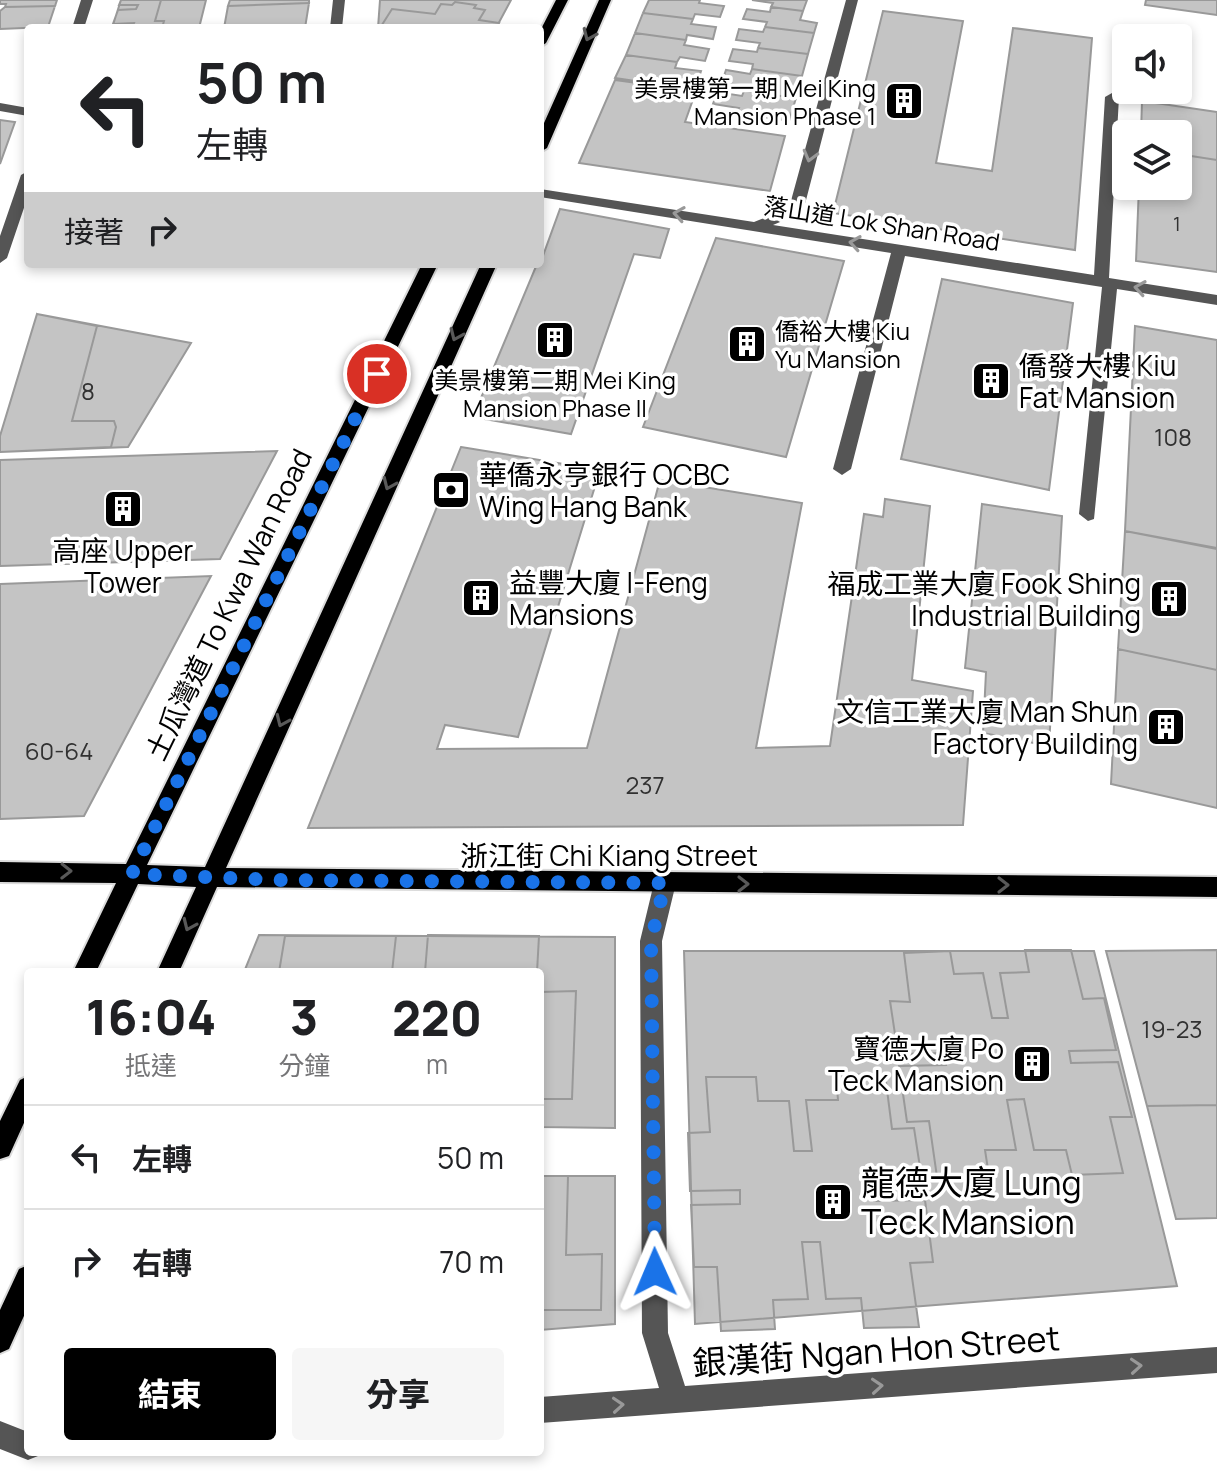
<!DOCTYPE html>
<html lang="zh-TW">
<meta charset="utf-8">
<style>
body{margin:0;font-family:Manrope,"Noto Sans TC",sans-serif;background:#f6f6f6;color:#202124;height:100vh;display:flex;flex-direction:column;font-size:30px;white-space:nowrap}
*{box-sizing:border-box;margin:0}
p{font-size:26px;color:#757577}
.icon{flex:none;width:44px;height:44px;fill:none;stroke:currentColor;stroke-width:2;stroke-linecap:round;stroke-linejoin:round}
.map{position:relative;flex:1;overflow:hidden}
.drawer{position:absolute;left:24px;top:968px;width:520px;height:488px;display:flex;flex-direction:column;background:#fff;border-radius:8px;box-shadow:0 4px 12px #0003}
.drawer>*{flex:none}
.guide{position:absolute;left:24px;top:24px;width:520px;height:244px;border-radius:8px;box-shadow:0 4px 12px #0003;background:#fff;color:#202124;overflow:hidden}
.fabs{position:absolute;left:1112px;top:24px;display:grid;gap:16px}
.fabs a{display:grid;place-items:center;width:80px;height:80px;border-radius:8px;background:#fff;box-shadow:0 4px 12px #0003;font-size:40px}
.pin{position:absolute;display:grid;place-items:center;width:68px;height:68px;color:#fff;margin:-34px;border:4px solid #fff;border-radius:50%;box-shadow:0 2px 8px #0007}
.me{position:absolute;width:88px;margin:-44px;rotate:359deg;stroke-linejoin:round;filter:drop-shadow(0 0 6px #0008)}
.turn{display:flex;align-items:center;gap:28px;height:168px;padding:0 40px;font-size:36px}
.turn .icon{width:104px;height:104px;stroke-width:2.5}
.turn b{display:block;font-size:56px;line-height:68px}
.then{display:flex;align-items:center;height:76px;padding:0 40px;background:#0003;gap:16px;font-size:30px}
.eta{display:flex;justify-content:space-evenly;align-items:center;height:136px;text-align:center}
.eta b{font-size:48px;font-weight:800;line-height:56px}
.primary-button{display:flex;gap:16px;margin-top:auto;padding:16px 40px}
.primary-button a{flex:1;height:92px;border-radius:8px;background:#000;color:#fff;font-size:32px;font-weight:800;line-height:92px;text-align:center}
.primary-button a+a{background:#f6f6f6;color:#202124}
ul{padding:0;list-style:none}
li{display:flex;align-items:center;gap:24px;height:104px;padding:0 40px;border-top:2px solid #e0e0e0}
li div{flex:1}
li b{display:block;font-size:30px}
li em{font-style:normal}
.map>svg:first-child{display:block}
</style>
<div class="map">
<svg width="1217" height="1481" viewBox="0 0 1217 1481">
<rect width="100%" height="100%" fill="#fff"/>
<path fill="#c4c4c4" stroke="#999" stroke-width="2" d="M0 0H57L55 6 5 7 6 4H0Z
M121 0H161L155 21H164L162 28H132L134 23 113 24 118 10 136 9 138 5H119Z
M121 0H206L199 28H112Z
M230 0H309V3L228 6Z
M380 0H511L496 28H378Z
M649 0H700L699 3 724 6 720 17 695 14 693 19 643 13Z
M752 0H807L803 11 771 7 773 3Z
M1146 0H1217V15L1145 5Z
M455 2 476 5 474 8 485 10 479 20 499 23 496 28H380L392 9 435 14 441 4 452 5Z
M309 3 305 28H224L228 6Z
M55 6 48 27 0 29V11L5 7Z
M771 7 803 11 800 20 817 23 814 33 765 27 767 22 743 19 747 9 770 12Z
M883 11 963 21 936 163 992 171 1013 28 1092 38 1075 250 833 213Z
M643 13 693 19 691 24 716 27 713 39 687 35 686 40 635 33Z
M765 27 814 33 808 54 758 48 760 43 736 40 739 29 763 32Z
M635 33 686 40 684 45 709 49 705 61 680 57 677 62 626 55Z
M758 48 808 54 802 76 752 69 753 64 729 61 733 49 757 52Z
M626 55 677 62 675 68 701 71 697 83 671 80 669 86 615 78Z
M752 69 802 76 796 98 744 91 746 86 722 82 726 70 750 74Z
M615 80 696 91 685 122 785 136 770 191 579 163Z
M744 91 796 98 789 121 737 113 739 108 713 104 717 92 742 96Z
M1142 101 1217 112V160L1178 154V134H1141Z
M0 120 15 122 0 164Z
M1178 154 1217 160V272L1136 261 1139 186H1178Z
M560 209 669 229 660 258 634 254 571 434 473 417 537 264H540Z
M716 238 844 261 786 457 643 427Z
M942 279 1073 303 1049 490 901 459Z
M37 314 97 326 72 421H114L116 427 111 447 0 452V436Z
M37 314 191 343 128 447 0 452V436Z
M1135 326 1217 340V548L1125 531Z
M461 447 600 470 518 737 445 725 437 749 587 748 660 480 802 503 756 748 830 746 864 514 883 517 885 499 930 506 912 680 973 691 963 825 308 828Z
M277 451 220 559 0 566V460Z
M982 504 1062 516 1049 746 983 733 986 672 965 668Z
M1125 531 1217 549V670L1118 649Z
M211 576 84 816 0 819V584Z
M1118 649 1217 670V808L1111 784Z
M259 935 615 937V1128L540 1127V972H244Z
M428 935 539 936 537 972H425Z
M285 936H396L392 972H279Z
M1025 950H1071L1083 999 1104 998 1116 1050 1069 1051 1071 1063 1118 1062 1132 1117H1110L1123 1173 1072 1175 1066 1150H1034L1024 1099 1007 1100 1016 1150H985L989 1176 937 1177 929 1121 907 1122 899 1066 946 1065 944 1053 898 1054 890 1001 910 1002 904 953 950 951 954 974 983 973 992 1018H1008L1000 973 1029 972Z
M1217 950V1105L1147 1106 1106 951Z
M684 951H1094L1177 1286 695 1324Z
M576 991 572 1099H540V992Z
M885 1074 892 1129 914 1128 923 1187 873 1188 874 1201 925 1200 933 1262 910 1263 919 1327 864 1328 861 1298 826 1299 820 1242H802L808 1299 773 1300 775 1329 721 1331 717 1267H694L691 1205 740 1204V1190L690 1191 688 1133 710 1132 706 1077H756L758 1101H789L794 1151H812L806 1100H838L836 1075Z
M1217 1105V1218L1176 1219 1147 1106Z
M540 1176H568L566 1255 602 1254 601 1310H540Z
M540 1176H615V1324L540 1330Z"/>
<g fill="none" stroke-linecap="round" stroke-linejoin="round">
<defs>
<path id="major" d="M556 0H568L546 43 540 47V31Z
M599 0H611L547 148 540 152V132Z
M422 264H438L147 865 205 867 481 264H497L226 868 1217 877V897L217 887 179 972H157L196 887 138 884 96 972H73L116 883 0 882V862L126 864Z
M28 1076V1114L9 1156 0 1159V1121L20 1080Z
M28 1265V1307L9 1349 0 1353V1310L19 1269Z"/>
</defs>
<use href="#major" stroke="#dbdbdb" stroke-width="4"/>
<path fill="#555" fill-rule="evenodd" d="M81 0H93L84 28H72Z
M333 0H345L342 28H330Z
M846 0H858L805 204 799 214 773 225 1094 275 1105 97 1112 93 1119 97 1109 278 1217 295V305L1117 289 1094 519 1088 521 1079 514 1102 287 905 256 851 469 842 475 833 469 891 253 540 197V189L754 222 789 208Z
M0 103 28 108V116L0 111Z
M28 171V196L7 258 0 263V236L21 175Z
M665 873 673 876 676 883 662 941 668 1333 685 1386 1217 1347V1373L540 1423V1397L659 1388 642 1333 640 941 654 883 657 876Z
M0 1421 28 1432V1452H39L38 1456 28 1460 0 1449Z"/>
<use href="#major" fill="#000" fill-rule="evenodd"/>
</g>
<defs><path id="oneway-chevron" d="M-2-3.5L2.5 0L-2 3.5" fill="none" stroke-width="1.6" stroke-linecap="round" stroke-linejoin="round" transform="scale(2)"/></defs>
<g stroke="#595959">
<use href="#oneway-chevron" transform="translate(589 35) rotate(114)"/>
<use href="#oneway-chevron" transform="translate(456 335) rotate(114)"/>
<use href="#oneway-chevron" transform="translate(389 484) rotate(114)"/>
<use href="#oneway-chevron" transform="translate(282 721) rotate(114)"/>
<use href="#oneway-chevron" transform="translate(66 871) rotate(1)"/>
<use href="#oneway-chevron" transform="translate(743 884)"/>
<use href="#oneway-chevron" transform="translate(1003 885)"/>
<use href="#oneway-chevron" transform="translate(189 925) rotate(114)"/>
</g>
<g stroke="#999">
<use href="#oneway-chevron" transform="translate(810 156) rotate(105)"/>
<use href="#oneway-chevron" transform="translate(679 214) rotate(-171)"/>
<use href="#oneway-chevron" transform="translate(855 243) rotate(-171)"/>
<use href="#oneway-chevron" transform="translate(1140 288) rotate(-171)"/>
<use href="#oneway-chevron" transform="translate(1136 1366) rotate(-4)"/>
<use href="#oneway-chevron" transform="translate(877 1386) rotate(-4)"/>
<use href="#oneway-chevron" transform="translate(618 1405) rotate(-4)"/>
</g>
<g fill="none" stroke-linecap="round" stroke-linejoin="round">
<path stroke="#1a73e8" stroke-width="14" stroke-dasharray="0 25.2" d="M377 374 132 874 277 880 665 883 651 941 655 1272"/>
</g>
<defs>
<symbol id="building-square" viewBox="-11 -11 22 22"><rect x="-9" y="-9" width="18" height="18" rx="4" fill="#000" stroke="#fff"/><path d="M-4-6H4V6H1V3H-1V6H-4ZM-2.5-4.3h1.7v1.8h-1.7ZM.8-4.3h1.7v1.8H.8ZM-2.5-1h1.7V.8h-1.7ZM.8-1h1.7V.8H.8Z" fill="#fff"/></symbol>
<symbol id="bank-square" viewBox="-11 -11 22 22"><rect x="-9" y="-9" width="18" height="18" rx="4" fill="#000" stroke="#fff"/><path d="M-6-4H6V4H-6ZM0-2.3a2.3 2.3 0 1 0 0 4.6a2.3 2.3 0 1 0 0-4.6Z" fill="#fff"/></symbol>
</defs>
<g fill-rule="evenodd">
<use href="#building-square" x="882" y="79" width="44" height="44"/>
<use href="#building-square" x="533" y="318" width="44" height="44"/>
<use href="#building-square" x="725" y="322" width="44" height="44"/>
<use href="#building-square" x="969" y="359" width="44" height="44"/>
<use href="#bank-square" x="429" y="468" width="44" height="44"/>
<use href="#building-square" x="101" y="487" width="44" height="44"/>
<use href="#building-square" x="459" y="576" width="44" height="44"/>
<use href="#building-square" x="1147" y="577" width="44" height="44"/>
<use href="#building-square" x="1144" y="705" width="44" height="44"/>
<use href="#building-square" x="1010" y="1042" width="44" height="44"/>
<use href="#building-square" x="811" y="1180" width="44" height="44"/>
</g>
<g text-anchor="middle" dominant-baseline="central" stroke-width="7" stroke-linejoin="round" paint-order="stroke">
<g font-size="20" fill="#313131">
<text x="1177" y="223">1</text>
</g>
<g font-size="24" fill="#000" stroke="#fff" text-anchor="end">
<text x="876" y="87">美景樓第一期 Mei King<tspan x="876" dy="28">Mansion Phase 1</tspan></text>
<text x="775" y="330" text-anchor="start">僑裕大樓 Kiu<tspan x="775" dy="28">Yu Mansion</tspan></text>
<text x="555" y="379" text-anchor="middle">美景樓第二期 Mei King<tspan x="555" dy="28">Mansion Phase II</tspan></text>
</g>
<g font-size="24" fill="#000" stroke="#fff">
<text transform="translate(882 223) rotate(9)">落山道 Lok Shan Road</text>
</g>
<g font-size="24" fill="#313131">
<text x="88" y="390">8</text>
<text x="1173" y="436">108</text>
<text x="59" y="750">60-64</text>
<text x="645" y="784">237</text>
<text x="1172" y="1028">19-23</text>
</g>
<g font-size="28" fill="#000" stroke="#fff" text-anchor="start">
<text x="1019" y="365">僑發大樓 Kiu<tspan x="1019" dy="32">Fat Mansion</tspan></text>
<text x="479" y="474">華僑永亨銀行 OCBC<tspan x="479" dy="32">Wing Hang Bank</tspan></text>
<text x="123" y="550" text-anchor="middle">高座 Upper<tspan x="123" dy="32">Tower</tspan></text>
<text x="509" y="582">益豐大廈 I-Feng<tspan x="509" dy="32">Mansions</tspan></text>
<text x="1141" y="583" text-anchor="end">福成工業大廈 Fook Shing<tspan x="1141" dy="32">Industrial Building</tspan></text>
<text x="1138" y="711" text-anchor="end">文信工業大廈 Man Shun<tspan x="1138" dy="32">Factory Building</tspan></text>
<text x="1004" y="1048" text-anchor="end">寶德大廈 Po<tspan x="1004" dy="32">Teck Mansion</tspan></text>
</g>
<g font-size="28" fill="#000" stroke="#fff">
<text transform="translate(228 604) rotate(-64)">土瓜灣道 To Kwa Wan Road</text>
<text x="609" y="855">浙江街 Chi Kiang Street</text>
</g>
<g font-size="34" fill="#000" stroke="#fff" text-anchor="start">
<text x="861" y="1182">龍德大廈 Lung<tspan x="861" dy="39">Teck Mansion</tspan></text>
</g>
<g font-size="34" fill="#000" stroke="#fff">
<text transform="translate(876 1350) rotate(-4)">銀漢街 Ngan Hon Street</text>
</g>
</g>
</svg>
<div class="fabs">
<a><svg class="icon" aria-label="sound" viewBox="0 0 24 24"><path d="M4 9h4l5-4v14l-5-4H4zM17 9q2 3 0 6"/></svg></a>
<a><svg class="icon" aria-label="layers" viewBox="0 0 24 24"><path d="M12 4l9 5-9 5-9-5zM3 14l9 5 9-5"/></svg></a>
</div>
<div class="pin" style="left:377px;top:374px;background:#d93025"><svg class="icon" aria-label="arrive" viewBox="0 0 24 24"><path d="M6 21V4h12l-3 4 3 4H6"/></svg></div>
<svg class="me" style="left:655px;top:1272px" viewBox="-20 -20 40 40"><path d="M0-17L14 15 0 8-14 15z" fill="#1a73e8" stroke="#fff" stroke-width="4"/></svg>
<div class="guide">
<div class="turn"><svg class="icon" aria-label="left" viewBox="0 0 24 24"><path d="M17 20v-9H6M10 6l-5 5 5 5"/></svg><div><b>50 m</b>左轉</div></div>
<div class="then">接著<svg class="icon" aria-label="right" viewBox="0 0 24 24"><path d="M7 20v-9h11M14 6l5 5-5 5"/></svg></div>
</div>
<section class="drawer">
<div class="eta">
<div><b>16:04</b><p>抵達</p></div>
<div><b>3</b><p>分鐘</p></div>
<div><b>220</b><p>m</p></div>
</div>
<ul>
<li><svg class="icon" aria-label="left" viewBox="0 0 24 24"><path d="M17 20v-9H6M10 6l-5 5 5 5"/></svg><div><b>左轉</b></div><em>50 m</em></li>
<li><svg class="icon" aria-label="right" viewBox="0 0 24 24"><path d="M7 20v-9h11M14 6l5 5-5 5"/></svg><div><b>右轉</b></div><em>70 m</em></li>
</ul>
<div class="primary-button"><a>結束</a><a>分享</a></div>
</section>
</div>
